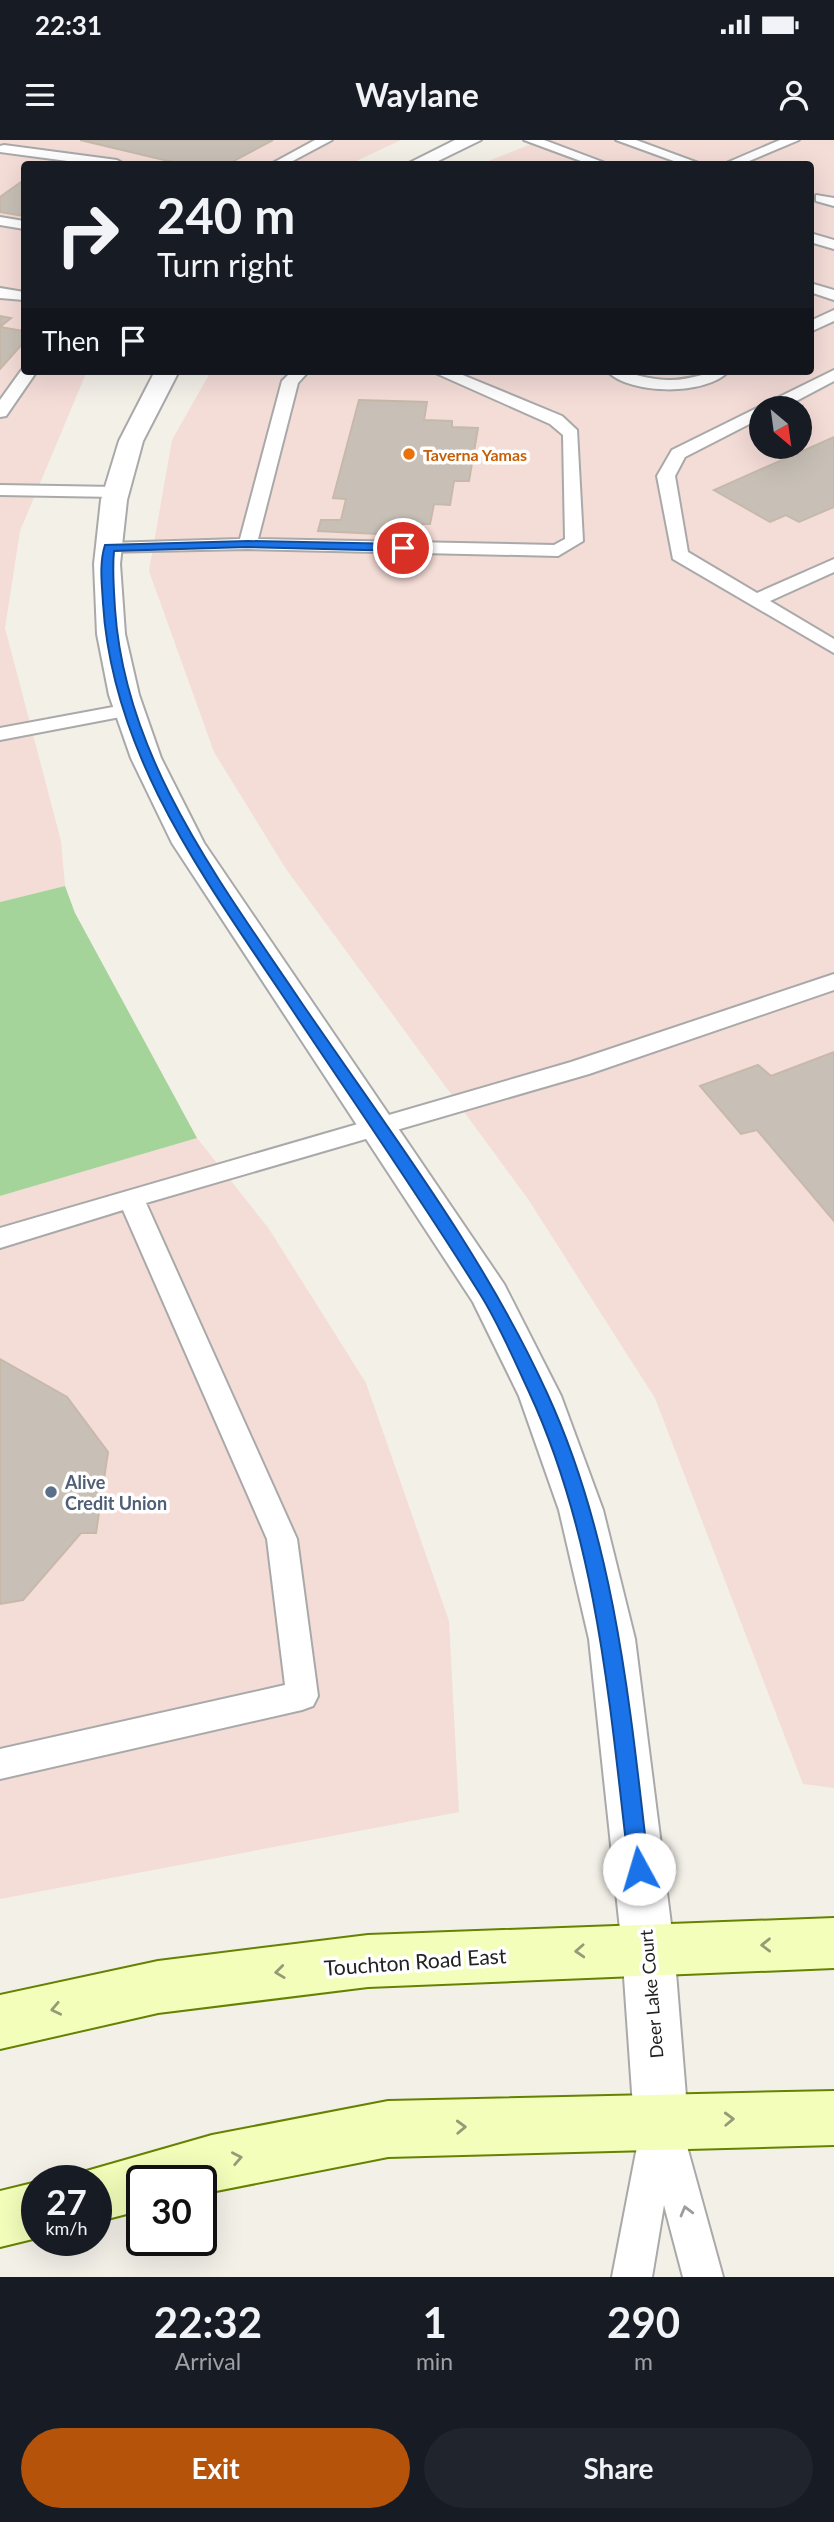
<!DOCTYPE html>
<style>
body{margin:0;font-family:Lato,sans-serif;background:#20242c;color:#f1f3f6;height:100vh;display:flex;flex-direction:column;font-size:26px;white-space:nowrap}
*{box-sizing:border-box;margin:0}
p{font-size:23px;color:#9ea1a6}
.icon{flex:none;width:38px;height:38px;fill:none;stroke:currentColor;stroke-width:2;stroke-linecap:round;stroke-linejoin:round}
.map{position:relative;height:2137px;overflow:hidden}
.drawer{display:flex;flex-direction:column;background:#171b24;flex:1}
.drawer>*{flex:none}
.banner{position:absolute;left:21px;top:21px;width:793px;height:214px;border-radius:7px;box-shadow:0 7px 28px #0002;background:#171b24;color:#f1f3f6;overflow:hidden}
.needle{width:46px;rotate:151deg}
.fabs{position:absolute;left:749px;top:256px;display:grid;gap:14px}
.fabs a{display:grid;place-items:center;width:63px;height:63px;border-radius:50%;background:#171b24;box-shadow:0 7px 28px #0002;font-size:35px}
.speed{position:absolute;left:21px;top:2025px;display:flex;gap:14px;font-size:35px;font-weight:700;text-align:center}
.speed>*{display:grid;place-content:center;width:91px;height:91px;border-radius:50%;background:#171b24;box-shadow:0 7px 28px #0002;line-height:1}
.speed small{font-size:18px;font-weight:400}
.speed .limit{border:4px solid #111;border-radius:10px;background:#fff;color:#111}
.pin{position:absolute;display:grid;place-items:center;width:60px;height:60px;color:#fff;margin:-30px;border:4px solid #fff;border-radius:50%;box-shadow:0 2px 7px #0007}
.me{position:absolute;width:77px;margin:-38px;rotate:354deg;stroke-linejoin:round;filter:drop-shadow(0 0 5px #0008)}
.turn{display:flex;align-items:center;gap:24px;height:147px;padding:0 21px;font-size:32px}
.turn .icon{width:91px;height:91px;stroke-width:2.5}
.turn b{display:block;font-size:49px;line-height:60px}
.then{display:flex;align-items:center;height:66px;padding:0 21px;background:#0003;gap:14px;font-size:26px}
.eta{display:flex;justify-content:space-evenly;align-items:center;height:119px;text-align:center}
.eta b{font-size:42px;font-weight:700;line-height:49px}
.button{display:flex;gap:14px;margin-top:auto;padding:14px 21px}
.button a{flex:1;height:80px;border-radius:42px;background:#b45309;color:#fff;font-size:28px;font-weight:700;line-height:80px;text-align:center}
.button a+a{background:#20242c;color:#f1f3f6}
.status{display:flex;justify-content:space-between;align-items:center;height:49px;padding:0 35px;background:#171b24;direction:ltr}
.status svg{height:19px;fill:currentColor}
header{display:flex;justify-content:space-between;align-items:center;height:91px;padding:0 21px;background:#171b24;font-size:32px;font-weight:700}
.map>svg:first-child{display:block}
</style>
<div class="status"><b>22:31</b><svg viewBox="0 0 49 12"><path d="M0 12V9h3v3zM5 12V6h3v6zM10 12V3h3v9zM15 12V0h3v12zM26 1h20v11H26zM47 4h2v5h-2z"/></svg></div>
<header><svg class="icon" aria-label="menu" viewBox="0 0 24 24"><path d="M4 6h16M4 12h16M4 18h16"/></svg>Waylane<svg class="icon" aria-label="person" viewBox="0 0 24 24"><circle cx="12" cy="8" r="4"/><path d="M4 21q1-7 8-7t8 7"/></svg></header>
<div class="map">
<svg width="834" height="2137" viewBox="0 0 834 2137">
<rect width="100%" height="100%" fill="#f3f0e8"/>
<path fill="#f4dcd7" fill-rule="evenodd" d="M0 0H401L350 24H24V231H87L20 391 5 488 61 701 65 746 0 762Z
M541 0H834V1648L803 1644 655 1258 528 1059 286 729 214 612 149 431 172 300 211 231H810V24H481ZM761 268H800V306H761Z
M197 998 269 1089 366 1243 449 1481 459 1672 0 1759V1056Z"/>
<path fill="#a5d49a" d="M65 746 75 773 197 998 0 1056V762Z"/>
<path fill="#c8c0b7" stroke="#c6b9a9" stroke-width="2" d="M80 0H273L228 24H181Z
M24 40V76L0 72V57Z
M0 176 11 178 0 187 24 191V202L0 229Z
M359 260 427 262 424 280 452 281V287L478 288 469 341H454L450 365 434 364 430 384H422L420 396 318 391 321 380H341L346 359 333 358Z
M834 297V367L799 382 786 375 770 382 714 350Z
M834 912V1081L757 990 741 994 700 946 758 925 771 936Z
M0 1219 67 1257 108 1312 96 1393H81L23 1460 0 1464Z"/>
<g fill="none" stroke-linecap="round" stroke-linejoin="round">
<defs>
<path id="lane" d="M315 0H332L287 24H271Z
M524 0H544L608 24H589Z
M616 0H636L701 24H682Z
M780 0H799L742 24H724Z
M4 5 117 20 124 24H90L0 12V6Z
M816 55 834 58V66L816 61Z
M0 77 24 81V89L0 85Z
M810 93 834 100V109L810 102Z
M810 143 834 150V160L810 152Z
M0 148 24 152V160L0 158Z
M834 170V181L810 192V181Z
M23 228 24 231H37L6 276 0 277V260Z
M834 230V241L783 268H761V278L685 317 675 336 688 412 757 453 834 419V432L770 461 834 499V513L673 419 657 336 672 310Z
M292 231H309L298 243 258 399 554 405 565 399 563 295 550 284 431 231H453L562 276 577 290 583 401 558 416 248 409 103 412 100 408 109 403 240 399 282 241Z
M607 231C631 231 646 240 668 240 689 241 708 231 729 231 706 256 630 255 607 231Z
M0 345 116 347 125 352 116 357 0 355Z
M129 564 136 566 139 570 136 574 0 600V588Z
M834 834V850L589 934 146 1063 297 1399 318 1556 313 1566 302 1570 0 1639V1609L285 1545 267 1399 123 1070 0 1108V1088L571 922Z
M661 1962 674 1968 680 1981 723 2137H683L664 2065 652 2137H612L642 1981 648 1968Z"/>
<path id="street" d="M455 0H481L432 24H407Z
M155 231H179L143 301 127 360 120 424 125 494 139 555 161 618 204 703 504 1144 561 1256 603 1370 635 1499 674 1808 688 1981 680 2000 661 2008 642 2000 634 1981 622 1808 589 1499 559 1370 519 1256 473 1162 172 703 131 618 109 555 97 494 94 424 101 360 119 301Z"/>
<path id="secondary" d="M834 1778V1828L368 1847 158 1873 0 1909V1855L158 1821 368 1795Z
M834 1951V2005L388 2017 201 2054V2040H142V2070L96 2082V2040H73L76 2034 212 1995 388 1961Z
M37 2042V2098L0 2107V2051Z"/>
</defs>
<use href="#lane" stroke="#a9a9a9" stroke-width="4"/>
<use href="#street" stroke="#a9a9a9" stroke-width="4"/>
<use href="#secondary" stroke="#658200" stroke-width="4"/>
<use href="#lane" fill="#fff" fill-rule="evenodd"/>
<use href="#street" fill="#fff" fill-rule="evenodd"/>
<use href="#secondary" fill="#f3febb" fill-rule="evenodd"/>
</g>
<defs><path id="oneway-chevron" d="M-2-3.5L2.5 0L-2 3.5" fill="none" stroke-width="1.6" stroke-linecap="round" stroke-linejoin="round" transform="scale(1.75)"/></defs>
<g stroke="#959b76">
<use href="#oneway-chevron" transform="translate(766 1805) rotate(179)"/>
<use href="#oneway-chevron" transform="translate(580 1811) rotate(177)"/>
<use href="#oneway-chevron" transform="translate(280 1832) rotate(173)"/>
<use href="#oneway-chevron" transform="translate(56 1869) rotate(168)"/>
<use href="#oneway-chevron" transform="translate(729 1979) rotate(-2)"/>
<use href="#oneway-chevron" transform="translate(461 1987) rotate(-2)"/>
<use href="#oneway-chevron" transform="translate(237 2018) rotate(-11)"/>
</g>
<use stroke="#9c9c9c" href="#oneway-chevron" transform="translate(686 2071) rotate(-105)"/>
<path fill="#1a73e8" stroke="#114b97" stroke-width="2" d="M248 401 403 404 409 408 403 411 248 407 114 411C112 430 114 450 115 469 125 618 219 740 299 859 386 987 483 1112 547 1253 616 1403 630 1568 649 1729L646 1736 639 1739 632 1736 629 1729C610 1568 598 1401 529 1252 514 1220 499 1184 480 1154 416 1051 346 951 279 850 199 731 112 611 103 463 102 444 99 424 105 405Z"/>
<circle fill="#e8710a" stroke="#fff" stroke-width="2.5" cx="409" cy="314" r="7"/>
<circle fill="#5c6f8a" stroke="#fff" stroke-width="2.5" cx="51" cy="1352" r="7"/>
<g text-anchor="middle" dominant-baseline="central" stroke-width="7" stroke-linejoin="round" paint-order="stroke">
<g font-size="16" font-weight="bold" fill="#c56008" stroke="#fff" text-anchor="start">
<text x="423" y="314">Taverna Yamas</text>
</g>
<g font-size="18" font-weight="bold" fill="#4e5e75" stroke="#fff" text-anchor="start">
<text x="65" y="1342">Alive<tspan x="65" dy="21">Credit Union</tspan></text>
</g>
<g font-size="18" fill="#222" stroke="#fff">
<text transform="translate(651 1854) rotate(-95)">Deer Lake Court</text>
</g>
<g font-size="21" fill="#222" stroke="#fff">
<text transform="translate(415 1821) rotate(-4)">Touchton Road East</text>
</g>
</g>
</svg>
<div class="fabs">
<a><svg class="needle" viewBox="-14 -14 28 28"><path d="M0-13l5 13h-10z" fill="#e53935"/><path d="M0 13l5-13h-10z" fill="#9ea1a6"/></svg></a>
</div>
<div class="speed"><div>27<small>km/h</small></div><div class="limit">30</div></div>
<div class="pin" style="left:403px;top:408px;background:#d93025"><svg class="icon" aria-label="arrive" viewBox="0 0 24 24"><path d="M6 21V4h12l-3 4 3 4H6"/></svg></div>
<svg class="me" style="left:639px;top:1729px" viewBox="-20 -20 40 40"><circle r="19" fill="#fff"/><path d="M0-13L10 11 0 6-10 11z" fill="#1a73e8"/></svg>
<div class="banner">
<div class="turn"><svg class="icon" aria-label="right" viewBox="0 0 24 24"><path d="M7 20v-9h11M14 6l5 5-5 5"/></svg><div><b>240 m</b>Turn right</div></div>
<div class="then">Then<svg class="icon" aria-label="arrive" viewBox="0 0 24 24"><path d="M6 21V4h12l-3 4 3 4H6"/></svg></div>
</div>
</div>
<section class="drawer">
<div class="eta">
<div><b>22:32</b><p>Arrival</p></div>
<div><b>1</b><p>min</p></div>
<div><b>290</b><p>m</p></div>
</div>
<div class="button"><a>Exit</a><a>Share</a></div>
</section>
